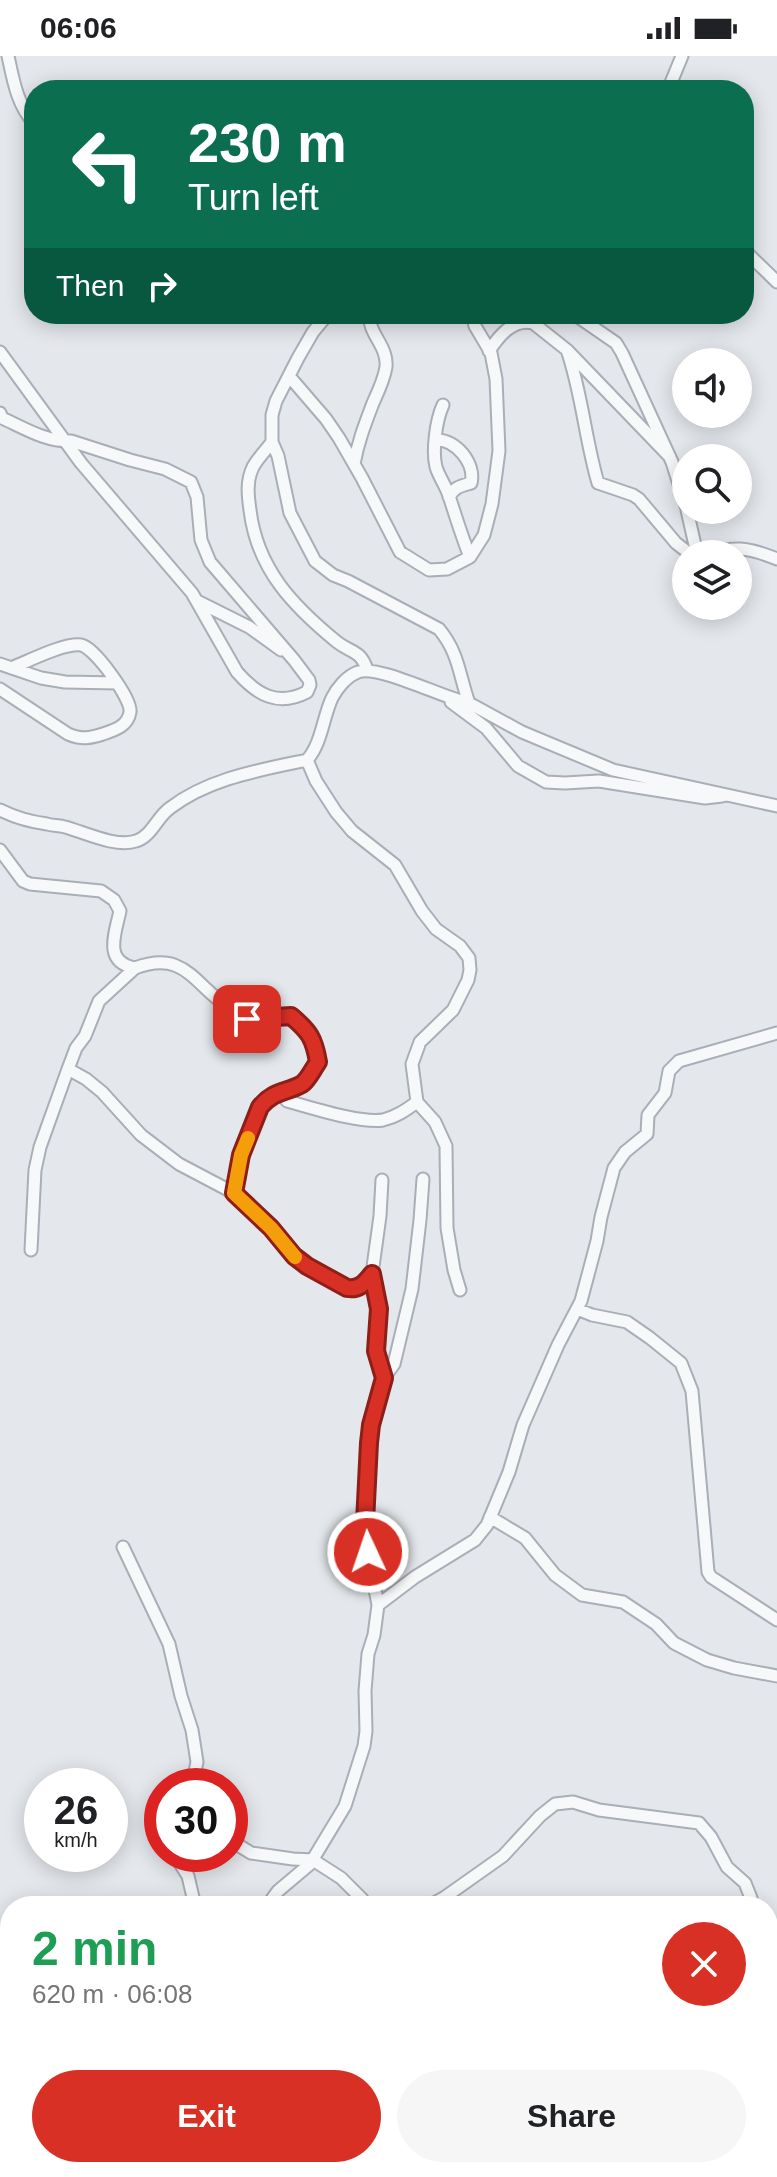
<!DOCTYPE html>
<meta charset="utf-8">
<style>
body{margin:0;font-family:Arial,sans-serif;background:#f6f6f6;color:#202124;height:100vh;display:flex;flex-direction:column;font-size:30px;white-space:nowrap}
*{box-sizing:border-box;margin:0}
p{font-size:26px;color:#757577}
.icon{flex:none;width:44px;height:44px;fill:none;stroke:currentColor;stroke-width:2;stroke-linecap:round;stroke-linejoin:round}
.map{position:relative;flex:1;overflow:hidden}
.sheet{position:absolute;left:0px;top:1840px;width:778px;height:282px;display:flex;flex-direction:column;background:#fff;border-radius:32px 32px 0 0;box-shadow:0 4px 20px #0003}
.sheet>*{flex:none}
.top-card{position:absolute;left:24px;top:24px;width:730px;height:244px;border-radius:32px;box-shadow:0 4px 20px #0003;background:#0b6e4f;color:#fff;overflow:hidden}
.buttons{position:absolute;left:672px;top:292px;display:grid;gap:16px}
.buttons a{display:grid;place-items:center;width:80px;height:80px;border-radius:50%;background:#fff;box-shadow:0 4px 20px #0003;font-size:40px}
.speed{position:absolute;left:24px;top:1712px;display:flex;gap:16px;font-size:40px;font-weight:700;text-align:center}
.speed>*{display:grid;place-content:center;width:104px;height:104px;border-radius:50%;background:#fff;box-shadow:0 4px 20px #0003;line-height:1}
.speed small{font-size:20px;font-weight:400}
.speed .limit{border:12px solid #d22;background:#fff;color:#111}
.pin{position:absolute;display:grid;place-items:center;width:68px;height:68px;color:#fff;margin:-34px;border-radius:16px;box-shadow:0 4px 12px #0006}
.me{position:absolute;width:88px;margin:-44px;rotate:357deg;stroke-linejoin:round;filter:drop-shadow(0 0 6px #0008)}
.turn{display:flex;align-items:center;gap:28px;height:168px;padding:0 32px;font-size:36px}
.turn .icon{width:104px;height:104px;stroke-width:2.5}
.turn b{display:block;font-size:56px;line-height:68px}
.then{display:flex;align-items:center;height:76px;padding:0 32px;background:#0003;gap:16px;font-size:30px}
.round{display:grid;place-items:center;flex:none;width:84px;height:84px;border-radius:42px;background:#f6f6f6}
.overview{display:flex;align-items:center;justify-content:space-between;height:136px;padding:0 32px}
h1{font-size:48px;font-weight:700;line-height:60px;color:#1e9e55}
.action{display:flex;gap:16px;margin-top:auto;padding:16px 32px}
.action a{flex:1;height:92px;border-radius:48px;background:#d93025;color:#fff;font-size:32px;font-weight:700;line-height:92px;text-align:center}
.action a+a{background:#f6f6f6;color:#202124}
.status{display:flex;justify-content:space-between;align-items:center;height:56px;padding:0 40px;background:#fff;direction:ltr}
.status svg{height:22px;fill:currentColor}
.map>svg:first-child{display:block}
</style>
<div class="status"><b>06:06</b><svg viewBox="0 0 49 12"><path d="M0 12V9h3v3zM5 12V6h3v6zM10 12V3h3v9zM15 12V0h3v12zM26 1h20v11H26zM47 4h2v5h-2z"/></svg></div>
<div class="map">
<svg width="777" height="2121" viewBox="0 0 777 2121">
<rect width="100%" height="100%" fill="#e4e7ec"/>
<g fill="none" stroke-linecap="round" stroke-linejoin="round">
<defs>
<path id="minor" d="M8 0C13 23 17 49 34 67
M668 34 682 0
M744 194 777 226
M328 258 313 276 298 302 276 345 272 359V386L278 400 290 457 315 505 333 519 348 525 439 573C459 597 459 619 469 647
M574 258 616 287 622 297 672 406 686 450
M567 294C582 337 585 383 598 427L633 439 639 443 676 487 690 498
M489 295C499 280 513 262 533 267L567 294 670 401
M0 296 81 407 192 537 237 616C257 639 278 651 307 636L310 629 309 624 294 604 210 506 201 484 197 441 191 426 165 413 130 404 71 385C46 386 24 372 2 362L0 357
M289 320 326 363 339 382 362 422 400 496 429 514 447 513 470 501 484 479 492 448 499 395 496 323 491 297 475 270 472 258
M443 349C436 364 432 395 436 411 439 421 446 430 449 440 456 461 462 481 470 501
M436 384C456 383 476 408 471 427 461 430 454 431 449 441
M272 386C266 394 258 402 253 411 246 425 248 440 250 454 257 513 293 550 337 586 351 597 361 594 367 614
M354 408C358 386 365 368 373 347 378 336 384 324 386 311 388 290 369 279 369 258
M687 454 697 498
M702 498C736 491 745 490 777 503
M197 545 249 571 281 594
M0 608 41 622 65 626 117 627
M0 633 68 678C82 684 90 682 103 678 115 674 128 670 130 656 132 643 94 591 81 589 63 587 29 605 11 612
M451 646 486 672 518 710 546 726 565 727 599 725 705 742 722 740
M307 704 316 725 336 756 352 775 395 809 422 855 436 873 460 890 469 902 470 914 468 924 453 954 420 986 412 1008 417 1046 435 1066 446 1090 447 1172 454 1214 460 1234
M0 754C14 761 31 766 47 768 53 770 59 769 65 771 84 776 116 792 136 785 151 781 157 761 170 752 209 722 261 714 307 704 322 687 323 661 332 642 337 632 347 620 358 616 378 608 445 643 469 647L522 676 613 714 777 750
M0 794 23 825 30 828 101 835 114 844 120 855C115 878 103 906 135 912
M68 1013 86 1023 102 1036 141 1079 179 1108 234 1137 271 1172 294 1200 307 1210 347 1232C360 1234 365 1226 372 1218
M280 1035 287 1045C310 1051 361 1068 383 1064 396 1061 406 1054 417 1046
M382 1124 380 1160 372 1218 379 1253 376 1295 384 1322
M31 1194 35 1114 40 1091 68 1013 76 992 85 980 99 945 135 912C186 893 194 930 231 953 236 956 242 961 247 963 258 966 278 960 291 960 309 975 314 982 318 1006 313 1013 308 1024 302 1028 286 1037 274 1034 260 1051L241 1099 234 1137
M577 1253 592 1259 627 1266 650 1282 681 1307 692 1335 708 1516 711 1521 777 1564
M490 1461 525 1482 555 1519 582 1539 623 1546 656 1568 674 1587 707 1604 734 1612 777 1620
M123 1491 169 1588 181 1640 192 1674 197 1706 192 1730
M378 1549 415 1521 475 1484 487 1469 509 1416 523 1369 558 1289 581 1245 597 1185 601 1161 614 1112 625 1096 647 1078 648 1059 665 1037 669 1015 679 1005 777 977
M162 1773V1776
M230 1784 251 1797 293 1803 313 1804 341 1822 362 1843 365 1850
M174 1798 188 1820 195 1850
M267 1850 278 1835 310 1808 345 1750 364 1690 366 1675 365 1635 368 1598 374 1579 378 1549 368 1496 365 1466 369 1387 371 1369 384 1322 394 1308 412 1233 420 1164 423 1123
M429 1850 445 1841 503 1800 540 1760 555 1748 573 1746 599 1754 699 1767 711 1781 727 1811 745 1827 751 1842V1850
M768 1976 777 1979
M768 1985 777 1995
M309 2112 315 2121
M460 2112 466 2121
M572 2112 574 2121
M635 2112V2121
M17 2121 31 2112"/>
</defs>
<use href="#minor" stroke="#a9aeb7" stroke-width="15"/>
<use href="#minor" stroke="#f7f8fa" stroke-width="11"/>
</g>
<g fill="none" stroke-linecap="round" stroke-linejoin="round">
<defs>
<path id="route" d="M247 963 291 960C309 975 314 982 318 1006 313 1013 308 1024 302 1028 286 1037 274 1034 260 1051L241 1099 234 1137 271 1172 294 1200 307 1210 347 1232C359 1234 365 1227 372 1218L379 1253 376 1295 384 1322 371 1369 369 1387 365 1466 368 1496"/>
</defs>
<use href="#route" stroke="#8d1f18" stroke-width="20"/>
<use href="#route" stroke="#d93025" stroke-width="14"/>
<path stroke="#f59e0b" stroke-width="14" d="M248 1082 241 1099 234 1137 271 1172 295 1201"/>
</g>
</svg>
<div class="buttons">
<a><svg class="icon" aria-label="sound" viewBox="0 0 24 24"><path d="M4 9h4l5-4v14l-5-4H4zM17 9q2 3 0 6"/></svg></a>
<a><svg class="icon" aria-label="search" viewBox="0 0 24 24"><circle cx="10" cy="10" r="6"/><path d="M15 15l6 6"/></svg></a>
<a><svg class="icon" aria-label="layers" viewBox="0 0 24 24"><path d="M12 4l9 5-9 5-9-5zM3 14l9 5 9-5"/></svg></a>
</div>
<div class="speed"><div>26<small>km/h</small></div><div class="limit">30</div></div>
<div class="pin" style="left:247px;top:963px;background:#d93025"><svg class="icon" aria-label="arrive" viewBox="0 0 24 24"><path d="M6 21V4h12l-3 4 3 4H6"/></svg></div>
<svg class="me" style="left:368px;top:1496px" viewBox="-20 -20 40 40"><circle r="17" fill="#d93025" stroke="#fff" stroke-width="3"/><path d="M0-11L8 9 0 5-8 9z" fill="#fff"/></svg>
<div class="top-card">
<div class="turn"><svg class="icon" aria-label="left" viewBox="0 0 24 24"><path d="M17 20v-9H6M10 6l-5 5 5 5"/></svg><div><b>230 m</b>Turn left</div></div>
<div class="then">Then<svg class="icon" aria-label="right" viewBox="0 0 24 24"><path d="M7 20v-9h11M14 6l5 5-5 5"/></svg></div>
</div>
<section class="sheet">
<div class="overview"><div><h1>2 min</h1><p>620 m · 06:08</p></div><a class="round" style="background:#d93025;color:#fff"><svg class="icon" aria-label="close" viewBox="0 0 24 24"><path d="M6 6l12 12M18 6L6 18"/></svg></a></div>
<div class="action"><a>Exit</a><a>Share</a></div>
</section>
</div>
